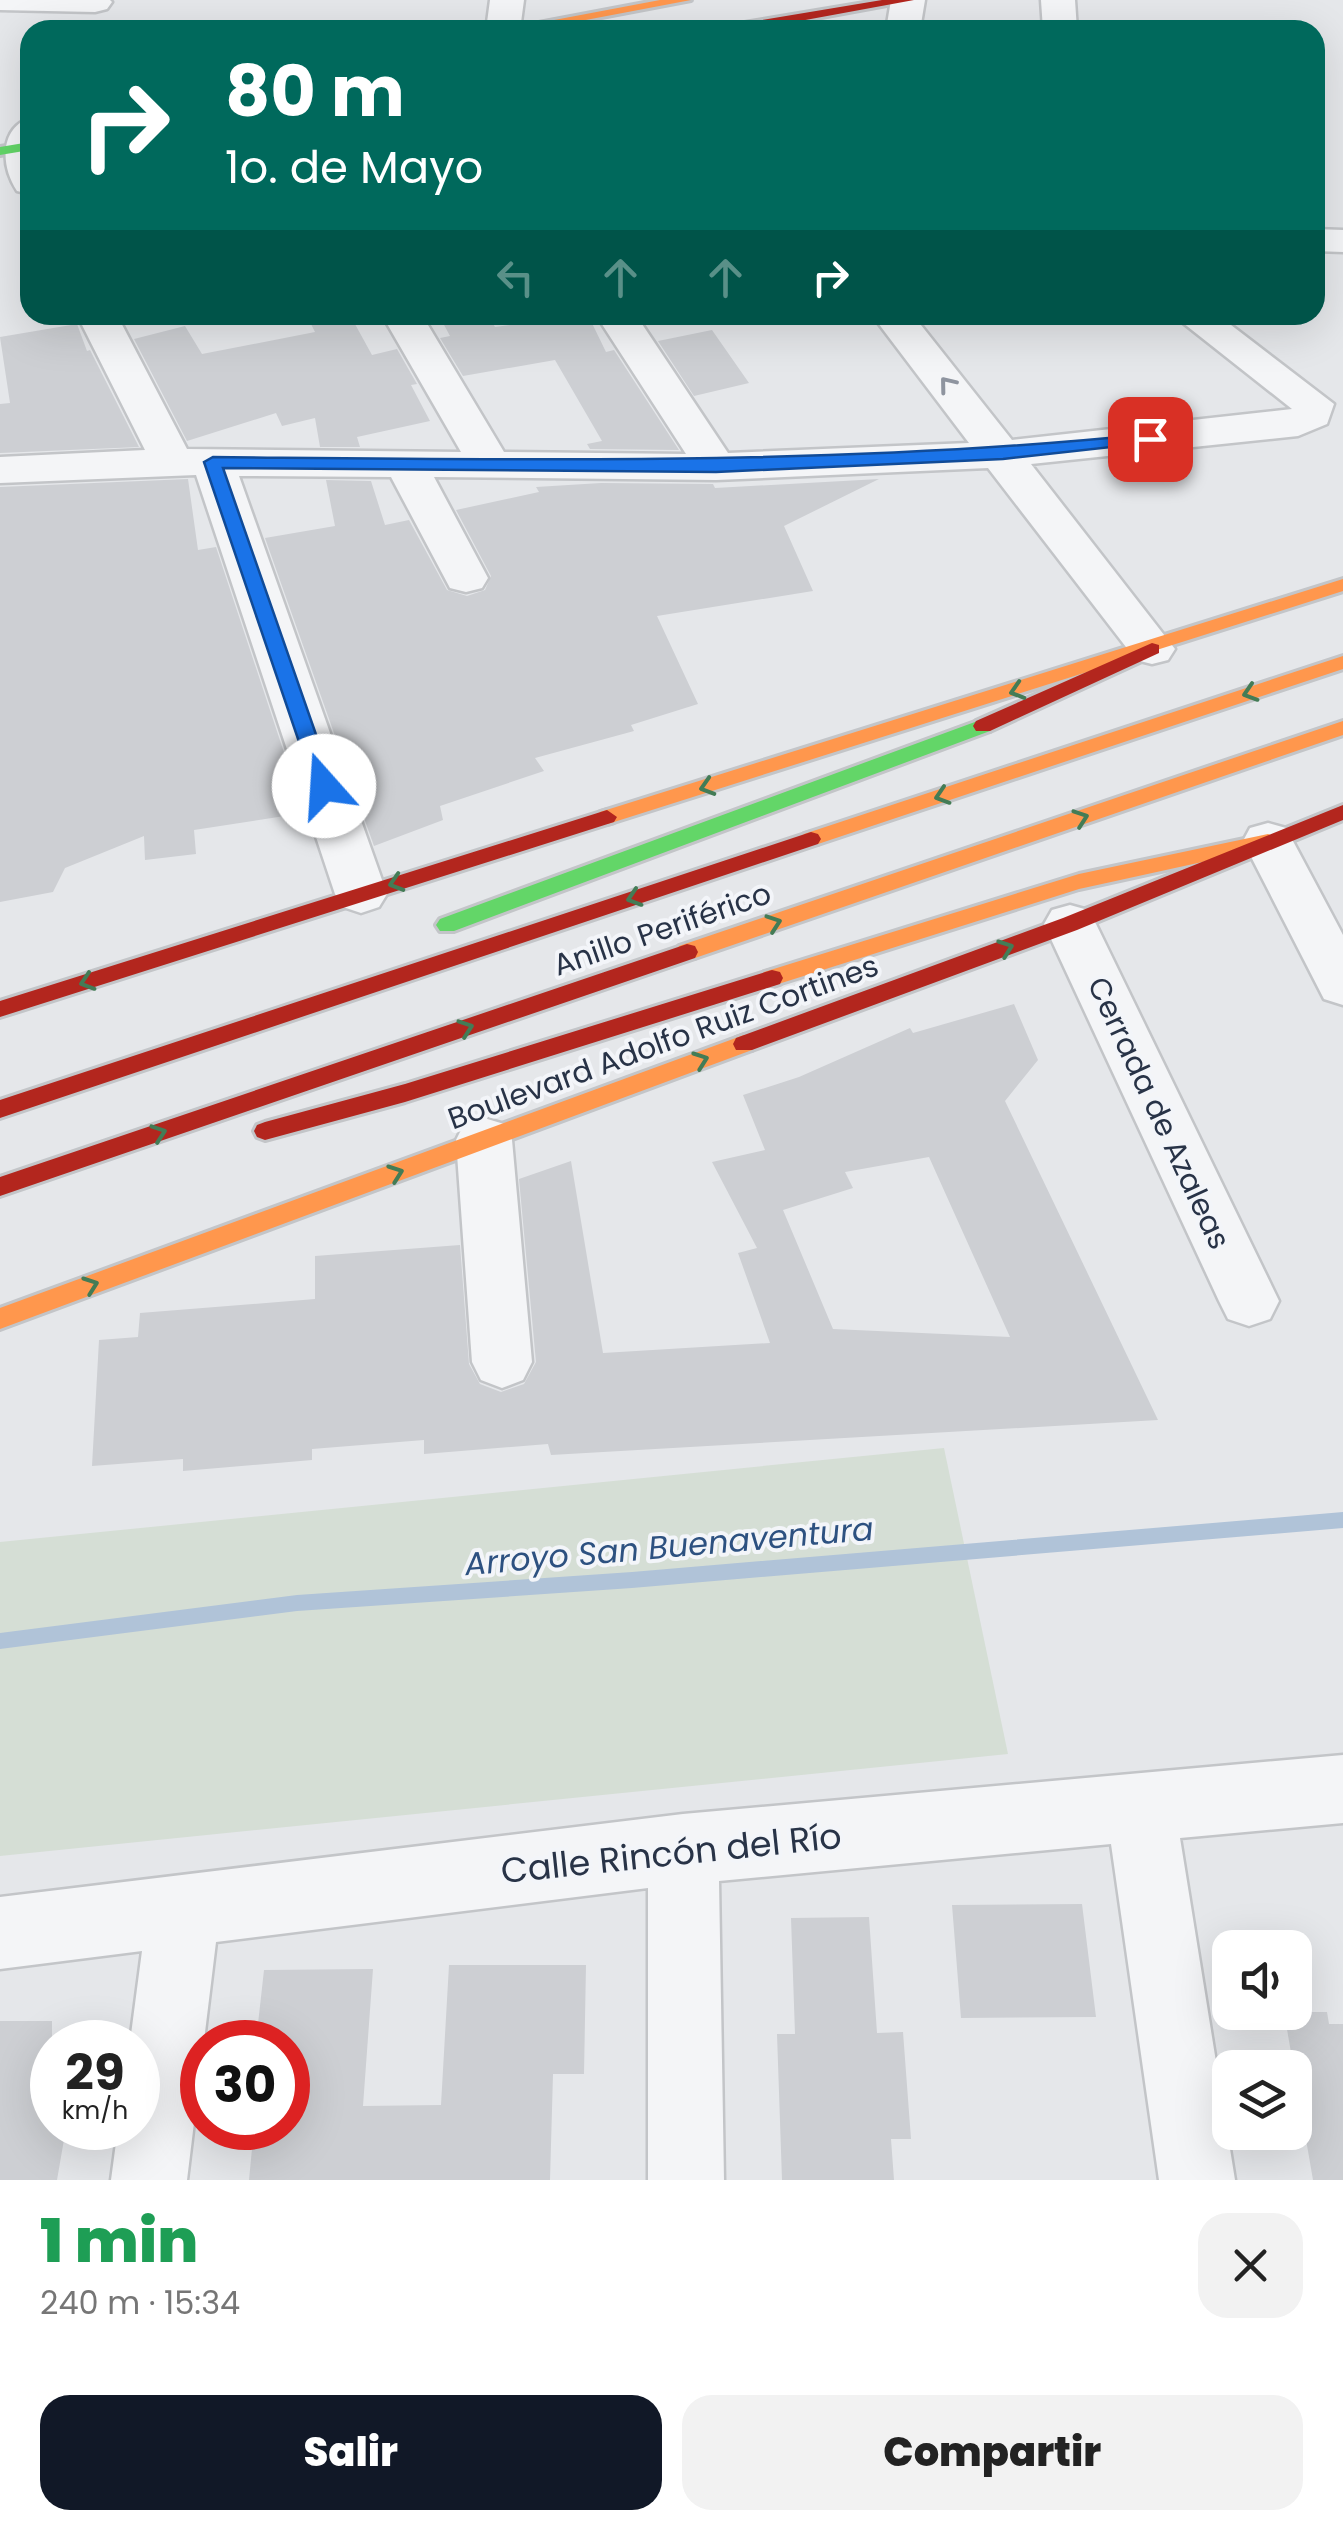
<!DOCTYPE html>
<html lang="es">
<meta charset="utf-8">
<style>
body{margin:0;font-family:Poppins,sans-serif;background:#f2f2f2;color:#222;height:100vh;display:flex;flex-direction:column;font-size:38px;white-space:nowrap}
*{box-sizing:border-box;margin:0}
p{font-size:32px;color:#767676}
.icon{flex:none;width:55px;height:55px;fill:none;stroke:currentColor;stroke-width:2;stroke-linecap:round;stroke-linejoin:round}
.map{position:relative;height:2180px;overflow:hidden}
.details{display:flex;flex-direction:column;background:#fff;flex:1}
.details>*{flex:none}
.hud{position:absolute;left:20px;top:20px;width:1305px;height:305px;border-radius:30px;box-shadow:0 10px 40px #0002;background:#00695c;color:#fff;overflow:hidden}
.tools{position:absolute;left:1212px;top:1930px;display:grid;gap:20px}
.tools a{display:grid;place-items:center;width:100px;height:100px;border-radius:20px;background:#fff;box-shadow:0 10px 40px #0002;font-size:50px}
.speed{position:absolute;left:30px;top:2020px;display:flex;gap:20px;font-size:50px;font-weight:700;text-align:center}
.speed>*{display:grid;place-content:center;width:130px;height:130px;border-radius:50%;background:#fff;box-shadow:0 10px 40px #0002;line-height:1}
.speed small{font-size:25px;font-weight:400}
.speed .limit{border:15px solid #d22;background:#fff;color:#111}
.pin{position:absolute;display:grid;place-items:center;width:85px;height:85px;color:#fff;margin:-42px;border-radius:20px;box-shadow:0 5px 15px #0006}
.me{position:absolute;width:110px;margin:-55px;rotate:341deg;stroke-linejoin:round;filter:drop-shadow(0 0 8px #0008)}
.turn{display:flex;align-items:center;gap:35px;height:210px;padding:0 40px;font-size:45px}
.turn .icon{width:130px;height:130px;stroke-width:2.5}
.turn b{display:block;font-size:70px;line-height:85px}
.lanes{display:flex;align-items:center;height:95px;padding:0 40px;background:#0003;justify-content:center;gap:50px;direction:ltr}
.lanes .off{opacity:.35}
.round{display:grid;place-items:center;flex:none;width:105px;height:105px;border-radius:30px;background:#f2f2f2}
.headline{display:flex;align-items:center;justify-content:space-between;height:170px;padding:0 40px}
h1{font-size:60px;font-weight:800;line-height:75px;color:#1e9e55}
.button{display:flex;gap:20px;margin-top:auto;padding:20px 40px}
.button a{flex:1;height:115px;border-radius:30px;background:#111827;color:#fff;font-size:40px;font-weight:800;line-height:115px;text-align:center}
.button a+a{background:#f2f2f2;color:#222}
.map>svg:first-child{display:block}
</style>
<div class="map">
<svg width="1343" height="2180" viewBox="0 0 1343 2180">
<rect width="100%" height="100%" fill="#e5e7ea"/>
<path fill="#d5ded5" d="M944 1448 1008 1754 0 1856V1542Z"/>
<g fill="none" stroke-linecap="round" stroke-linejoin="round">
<path fill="#b0c3d8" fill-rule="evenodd" d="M1343 1512V1528L632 1588 297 1611 0 1649V1633L297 1595 632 1572Z"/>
</g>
<path fill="#cdcfd3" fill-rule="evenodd" d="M350 315 372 355 397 349 417 384 411 385 430 421 357 437 360 447H320L315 418 282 426 276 413 187 441 134 339 185 326 202 354 315 332 310 322Z
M488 315 495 327 588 315 606 352 614 350 679 450 590 449 587 444 602 441 555 360 463 376 440 338 450 336 443 323Z
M77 324 87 351 90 350 139 447 0 453V404L10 403 0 337Z
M712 330 749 383 694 396 658 341Z
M188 479 198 550 216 547 304 813 194 830 196 854 145 860 144 836 65 868 53 892 0 902V487Z
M879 479 784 526 813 591 657 616 698 704 631 725 634 731 535 758 544 771 440 806 443 820 374 846 265 538 335 526 326 480 371 481 385 525 409 520 447 590 467 596 485 590 491 576 456 510 539 492 536 487 601 483 713 484 715 488Z
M1014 1004 1038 1060 1005 1101 1158 1420 551 1455 548 1444 424 1454V1440L312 1449V1460L183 1471V1459L92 1466 99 1340 138 1337 140 1313 315 1299V1256L460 1245 469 1364 480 1384 501 1392 524 1384 536 1362 519 1179 571 1161 603 1353 770 1343 738 1253 757 1248 712 1162 765 1150 743 1095 799 1077 910 1028 913 1033ZM929 1157 1010 1337 833 1329 783 1210 853 1188 845 1172Z
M1082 1904 1096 2017 961 2018 952 1905Z
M869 1917 877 2033 903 2032 911 2139H891L894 2180H782L777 2034H795L791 1918Z
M449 1965H586L584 2074H553L550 2180H249L254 2128H288V2042H256L264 1970 373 1969 363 2106 441 2105Z
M1284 2012H1327L1329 2024H1343V2180H1313Z
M0 2021H52V2128H66L57 2180H0Z"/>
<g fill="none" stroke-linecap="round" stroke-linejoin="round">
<defs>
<path id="street" d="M0 0H110L112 2 107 9 95 12 0 10Z
M490 0H524L520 30H486Z
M891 0H925L920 30H886Z
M1041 0H1075L1077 30H1043Z
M30 118V194L17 191C0 165 0 128 30 118Z
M1315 229 1343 230V252L1315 251Z
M77 315H117L187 449 461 452 382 315H422L504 452 686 454 596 315H636L728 453 969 443 872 315H913L1012 440 1292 409 1173 315H1218L1334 404 1327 424 1298 436 1031 464 1175 649 1168 660 1152 664 1136 660 988 468 716 480 434 477 488 578 482 588 466 592 450 588 391 477 239 476 387 894 379 907 361 913 343 907 335 894 196 475 0 483V457L145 450Z
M1268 823 1286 828 1343 935V1005L1324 999 1243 841 1250 828Z
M1070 905 1088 910 1096 924 1279 1301 1270 1319 1249 1326 1228 1319 1219 1301 1044 924 1052 910Z
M484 1118 504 1124 512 1140 532 1362 523 1380 502 1388 481 1380 472 1362 456 1140 464 1124Z
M1343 1755V1823L1180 1838 1235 2180H1159L1111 1844 719 1881 724 2180H648V1888L216 1942 187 2180H111L118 2128H138V2042H130L142 1951 0 1969V1897L683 1814Z"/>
<path id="fast" d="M30 142V150L0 155V147Z
M983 719 990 721 993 726 990 731 454 931H440L436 925 440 919Z"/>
<path id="slow" d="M660 0H691L533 30H502Z
M1343 579V591L614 822 607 824 597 817 600 812Z
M1343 656V669L818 844H804L801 839 804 834Z
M1343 721V735L695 958H679L676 952 679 946Z
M1268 834 1275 836 1278 841 1275 846 1079 889 772 986 761 978 764 972 1079 874Z
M744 1035 752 1038 755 1044 752 1050 0 1329V1308Z"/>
<path id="jam" d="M882 0H914L751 30H719L726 26Z
M1152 643 1159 645V653L990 731H976L973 726 976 721Z
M1343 805V820L1077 930 752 1050H736L733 1044 736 1038 1063 918Z
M607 810 617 817 614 822 0 1017V1001Z
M811 832 818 834 821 839 818 844 0 1118V1100Z
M687 944 695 946 698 952 695 958 0 1196V1177Z
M772 970 780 972 783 978 780 984 405 1102 265 1140 257 1137 254 1131 257 1125 265 1122 405 1084Z"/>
</defs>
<use href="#street" stroke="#c3c5c8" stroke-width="5"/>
<use href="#fast" stroke="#c3c5c8" stroke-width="6"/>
<use href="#slow" stroke="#c3c5c8" stroke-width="6"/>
<use href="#jam" stroke="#c3c5c8" stroke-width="6"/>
<use href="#street" fill="#f4f5f7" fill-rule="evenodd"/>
<use href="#fast" fill="#63d668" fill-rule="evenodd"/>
<use href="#slow" fill="#ff974d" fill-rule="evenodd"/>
<use href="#jam" fill="#b3261e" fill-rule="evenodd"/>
</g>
<defs><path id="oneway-chevron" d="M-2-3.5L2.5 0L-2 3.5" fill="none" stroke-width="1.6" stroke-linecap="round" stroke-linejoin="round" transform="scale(2.5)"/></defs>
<use stroke="#8e949f" href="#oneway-chevron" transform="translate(947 384) rotate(-129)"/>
<g stroke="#437c56">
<use href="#oneway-chevron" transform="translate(1017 691) rotate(163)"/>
<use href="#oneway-chevron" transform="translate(1250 693) rotate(162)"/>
<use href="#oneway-chevron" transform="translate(707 787) rotate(163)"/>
<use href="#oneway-chevron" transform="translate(942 796) rotate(162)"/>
<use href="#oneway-chevron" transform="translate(1081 818) rotate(-19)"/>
<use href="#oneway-chevron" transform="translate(396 883) rotate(163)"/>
<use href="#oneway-chevron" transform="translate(634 898) rotate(162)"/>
<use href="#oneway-chevron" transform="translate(774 923) rotate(-19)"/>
<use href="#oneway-chevron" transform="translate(1006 948) rotate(-20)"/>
<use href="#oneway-chevron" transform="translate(87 982) rotate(162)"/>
<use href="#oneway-chevron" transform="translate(466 1028) rotate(-19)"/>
<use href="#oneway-chevron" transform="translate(701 1060) rotate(-20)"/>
<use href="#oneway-chevron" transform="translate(159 1133) rotate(-19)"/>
<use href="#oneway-chevron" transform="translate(396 1173) rotate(-20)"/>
<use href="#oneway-chevron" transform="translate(91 1285) rotate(-20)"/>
</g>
<path fill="#1a73e8" stroke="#114b97" stroke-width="2.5" d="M1150 434 1157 435V442L1003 459 716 472 223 468 334 786 324 793 314 786 204 462 213 457C526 460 838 466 1150 434Z"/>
<g text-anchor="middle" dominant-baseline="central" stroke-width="8" stroke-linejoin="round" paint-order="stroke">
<g font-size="30" fill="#283347" stroke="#f3f5f9">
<text transform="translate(662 929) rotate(-19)">Anillo Periférico</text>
<text transform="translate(663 1042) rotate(-20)">Boulevard Adolfo Ruiz Cortines</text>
<text transform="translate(1159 1113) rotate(65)">Cerrada de Azaleas</text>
</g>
<g font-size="32" font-style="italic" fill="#2d5180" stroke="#f3f5f9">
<text transform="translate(669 1546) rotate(-5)">Arroyo San Buenaventura</text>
</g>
<g font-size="35" fill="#283347" stroke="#f3f5f9">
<text transform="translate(671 1853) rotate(-6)">Calle Rincón del Río</text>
</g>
</g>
</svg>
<div class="tools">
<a><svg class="icon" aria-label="sound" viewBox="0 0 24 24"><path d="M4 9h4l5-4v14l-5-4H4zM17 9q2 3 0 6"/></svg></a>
<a><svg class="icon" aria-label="layers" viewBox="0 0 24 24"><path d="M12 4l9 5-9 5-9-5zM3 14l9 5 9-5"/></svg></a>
</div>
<div class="speed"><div>29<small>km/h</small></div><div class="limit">30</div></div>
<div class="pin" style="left:1150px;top:439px;background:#d93025"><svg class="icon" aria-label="arrive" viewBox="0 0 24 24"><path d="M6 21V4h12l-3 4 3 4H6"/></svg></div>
<svg class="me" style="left:324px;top:786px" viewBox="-20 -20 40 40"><circle r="19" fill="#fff"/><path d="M0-13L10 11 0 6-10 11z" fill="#1a73e8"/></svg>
<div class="hud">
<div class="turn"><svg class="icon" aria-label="right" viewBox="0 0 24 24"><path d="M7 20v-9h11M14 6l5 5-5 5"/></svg><div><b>80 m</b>1o. de Mayo</div></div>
<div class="lanes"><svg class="icon off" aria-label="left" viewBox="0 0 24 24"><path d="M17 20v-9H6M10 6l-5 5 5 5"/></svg><svg class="icon off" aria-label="ahead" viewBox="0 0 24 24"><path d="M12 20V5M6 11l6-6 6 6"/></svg><svg class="icon off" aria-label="ahead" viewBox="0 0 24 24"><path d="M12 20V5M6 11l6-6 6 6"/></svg><svg class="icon" aria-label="right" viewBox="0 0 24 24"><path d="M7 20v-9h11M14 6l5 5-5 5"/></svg></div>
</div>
</div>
<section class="details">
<div class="headline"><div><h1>1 min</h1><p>240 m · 15:34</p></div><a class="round"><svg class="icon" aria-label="close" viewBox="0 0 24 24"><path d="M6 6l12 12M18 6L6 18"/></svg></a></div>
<div class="button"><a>Salir</a><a>Compartir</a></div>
</section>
